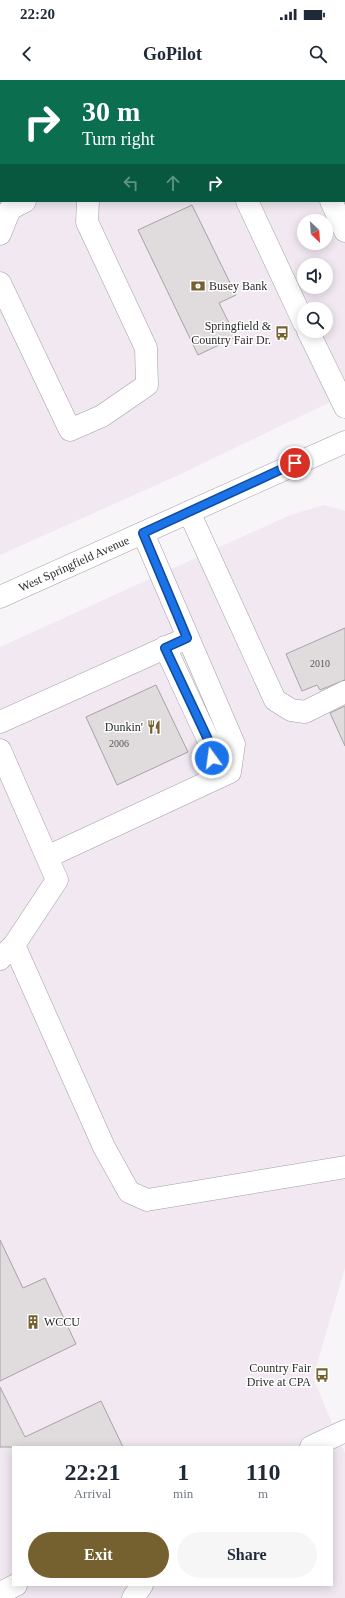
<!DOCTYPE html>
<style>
body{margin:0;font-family:Georgia,serif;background:#f6f6f7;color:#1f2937;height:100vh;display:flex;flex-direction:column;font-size:15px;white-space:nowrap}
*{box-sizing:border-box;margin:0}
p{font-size:13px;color:#747a83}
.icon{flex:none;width:22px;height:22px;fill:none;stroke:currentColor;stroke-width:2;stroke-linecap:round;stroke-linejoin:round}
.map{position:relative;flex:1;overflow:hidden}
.side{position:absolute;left:12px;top:1366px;width:321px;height:140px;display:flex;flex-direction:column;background:#fff;border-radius:0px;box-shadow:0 2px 10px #0003}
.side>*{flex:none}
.banner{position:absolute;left:0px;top:0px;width:345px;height:122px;box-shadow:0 2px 10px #0003;background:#0b6e4f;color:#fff;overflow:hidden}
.needle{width:26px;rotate:155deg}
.tools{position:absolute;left:297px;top:134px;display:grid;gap:8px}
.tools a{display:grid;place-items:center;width:36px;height:36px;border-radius:50%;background:#fff;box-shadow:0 2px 10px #0003;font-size:20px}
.pin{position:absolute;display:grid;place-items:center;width:34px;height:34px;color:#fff;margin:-17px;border:2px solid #fff;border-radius:50%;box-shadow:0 1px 4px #0007}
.me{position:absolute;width:44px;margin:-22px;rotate:346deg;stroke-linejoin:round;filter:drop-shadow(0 0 3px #0008)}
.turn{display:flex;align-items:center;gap:14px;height:84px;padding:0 16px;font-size:18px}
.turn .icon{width:52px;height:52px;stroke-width:2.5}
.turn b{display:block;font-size:28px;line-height:34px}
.lanes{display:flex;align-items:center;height:38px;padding:0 16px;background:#0003;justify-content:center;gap:20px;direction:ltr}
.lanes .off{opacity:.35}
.eta{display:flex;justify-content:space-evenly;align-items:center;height:68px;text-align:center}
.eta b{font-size:24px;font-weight:600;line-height:28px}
.cta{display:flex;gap:8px;margin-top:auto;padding:8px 16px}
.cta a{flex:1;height:46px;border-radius:24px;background:#756130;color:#fff;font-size:16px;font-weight:600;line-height:46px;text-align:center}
.cta a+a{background:#f6f6f7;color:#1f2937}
.status{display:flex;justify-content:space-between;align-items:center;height:28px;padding:0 20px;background:#fff;direction:ltr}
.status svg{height:11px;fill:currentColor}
header{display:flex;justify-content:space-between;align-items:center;height:52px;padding:0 16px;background:#fff;font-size:18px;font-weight:600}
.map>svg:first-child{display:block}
</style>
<div class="status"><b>22:20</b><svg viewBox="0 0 49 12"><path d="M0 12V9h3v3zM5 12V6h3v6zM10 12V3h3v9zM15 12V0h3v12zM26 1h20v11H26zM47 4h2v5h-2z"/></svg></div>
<header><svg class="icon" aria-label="back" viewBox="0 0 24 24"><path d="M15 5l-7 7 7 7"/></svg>GoPilot<svg class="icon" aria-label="search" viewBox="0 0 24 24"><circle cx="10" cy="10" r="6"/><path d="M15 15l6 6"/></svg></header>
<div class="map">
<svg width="345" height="1518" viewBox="0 0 345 1518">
<rect width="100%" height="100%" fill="#f8f5f9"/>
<path fill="#f1e8f2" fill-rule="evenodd" d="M0 0H345V315L181 394 0 475ZM1 1H344V121H1ZM304 141H326V163H304ZM304 185H326V207H304ZM304 229H326V251H304Z
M324 425 345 431V1188L313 1298 345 1373V1518H0V567L290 435ZM13 1367H332V1505H13Z"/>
<path fill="#e0dbdd" stroke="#a8a2a5" d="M192 125 236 215 219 223 236 257 198 275 138 150Z
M345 548V600L320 610 317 605 302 611 286 574Z
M156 605 188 672 117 705 86 637Z
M345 626V666L330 633Z
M0 1160 23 1208 45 1198 76 1264 0 1301Z
M0 1307 25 1357 101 1321 123 1367H0Z"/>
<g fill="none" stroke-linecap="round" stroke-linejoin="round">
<defs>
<path id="minor" d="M191 0 192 1
M344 64H345
M247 121 304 243
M331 121 345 151
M0 154 10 129 25 121
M0 203 70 350 102 336 147 305 146 268 87 142 88 121
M308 251 345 327
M189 432 275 620 291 630 305 632 345 612
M165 567 212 668 213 688 207 702
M0 642 187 558
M0 670 57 800 14 865
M47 777 230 692 234 664 143 453
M0 879 14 865 104 1067 129 1112 147 1120 345 1087
M311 1367 345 1351
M0 1513 16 1505
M133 1518 142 1505"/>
<g id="major">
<path id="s1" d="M0 517 345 362"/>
</g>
</defs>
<use href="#minor" stroke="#a39fa3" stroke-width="23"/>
<use href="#major" stroke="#a39fa3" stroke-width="23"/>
<use href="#minor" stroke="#fff" stroke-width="22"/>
<use href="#major" stroke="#fff" stroke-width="22"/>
</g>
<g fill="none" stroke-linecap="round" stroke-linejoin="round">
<defs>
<path id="route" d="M212 678V668L165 568 187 558 143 453 295 383"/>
</defs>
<use href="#route" stroke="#114b97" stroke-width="10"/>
<use href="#route" stroke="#1a73e8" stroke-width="7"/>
</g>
<defs>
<symbol id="bank-bare" viewBox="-9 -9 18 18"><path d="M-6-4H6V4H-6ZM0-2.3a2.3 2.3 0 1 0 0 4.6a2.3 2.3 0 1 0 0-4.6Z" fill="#756130" stroke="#fff" stroke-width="2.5" paint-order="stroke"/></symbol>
<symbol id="bus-bare" viewBox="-9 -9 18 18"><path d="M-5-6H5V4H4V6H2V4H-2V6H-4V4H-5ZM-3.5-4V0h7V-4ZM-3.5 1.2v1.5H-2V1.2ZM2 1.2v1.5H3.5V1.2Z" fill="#756130" stroke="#fff" stroke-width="2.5" paint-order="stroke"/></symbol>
<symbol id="restaurant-bare" viewBox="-9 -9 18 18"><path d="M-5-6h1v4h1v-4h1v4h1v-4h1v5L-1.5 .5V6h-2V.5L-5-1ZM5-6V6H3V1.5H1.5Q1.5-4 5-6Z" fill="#756130" stroke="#fff" stroke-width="2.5" paint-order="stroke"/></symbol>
<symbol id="building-bare" viewBox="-9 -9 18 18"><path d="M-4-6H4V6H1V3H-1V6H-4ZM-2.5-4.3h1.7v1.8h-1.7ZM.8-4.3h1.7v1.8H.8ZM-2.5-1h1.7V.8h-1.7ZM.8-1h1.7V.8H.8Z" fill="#756130" stroke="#fff" stroke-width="2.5" paint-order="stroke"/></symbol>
</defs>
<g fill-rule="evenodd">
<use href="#bank-bare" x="188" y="196" width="20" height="20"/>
<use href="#bus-bare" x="272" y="243" width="20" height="20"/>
<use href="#restaurant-bare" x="144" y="637" width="20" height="20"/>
<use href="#building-bare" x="23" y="1232" width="20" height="20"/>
<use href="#bus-bare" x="312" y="1285" width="20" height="20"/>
</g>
<g text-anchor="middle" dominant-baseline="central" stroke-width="3" stroke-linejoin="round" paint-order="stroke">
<g font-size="10" fill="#595658">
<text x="320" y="583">2010</text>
<text x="119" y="663">2006</text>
</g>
<g font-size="12" fill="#2c2a2c" stroke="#fff" text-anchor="end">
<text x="209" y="206" text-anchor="start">Busey Bank</text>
<text x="271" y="246">Springfield &amp;<tspan x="271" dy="14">Country Fair Dr.</tspan></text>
<text x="143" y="647">Dunkin'</text>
<text x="44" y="1242" text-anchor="start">WCCU</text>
<text x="311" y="1288">Country Fair<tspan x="311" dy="14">Drive at CPA</tspan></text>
</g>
<g font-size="12" fill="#2c2a2c" stroke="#fff">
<text stroke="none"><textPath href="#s1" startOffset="81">West Springfield Avenue</textPath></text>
</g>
</g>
</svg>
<div class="tools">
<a><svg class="needle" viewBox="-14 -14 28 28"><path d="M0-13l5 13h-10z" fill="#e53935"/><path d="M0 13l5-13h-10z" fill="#747a83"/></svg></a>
<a><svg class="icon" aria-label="sound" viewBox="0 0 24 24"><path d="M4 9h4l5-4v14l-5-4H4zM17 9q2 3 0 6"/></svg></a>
<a><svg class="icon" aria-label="search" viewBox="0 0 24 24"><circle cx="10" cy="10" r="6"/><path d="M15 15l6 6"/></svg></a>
</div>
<div class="pin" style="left:295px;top:383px;background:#d93025"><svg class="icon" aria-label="arrive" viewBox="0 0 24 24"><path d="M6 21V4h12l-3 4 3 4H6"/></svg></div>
<svg class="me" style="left:212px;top:678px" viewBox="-20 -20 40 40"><circle r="17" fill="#1a73e8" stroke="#fff" stroke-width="3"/><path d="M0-11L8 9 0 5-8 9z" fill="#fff"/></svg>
<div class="banner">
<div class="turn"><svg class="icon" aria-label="right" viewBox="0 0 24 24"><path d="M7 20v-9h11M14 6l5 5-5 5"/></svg><div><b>30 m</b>Turn right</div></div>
<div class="lanes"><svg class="icon off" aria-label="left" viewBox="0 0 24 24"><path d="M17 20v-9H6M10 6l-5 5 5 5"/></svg><svg class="icon off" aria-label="ahead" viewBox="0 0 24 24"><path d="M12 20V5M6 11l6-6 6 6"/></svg><svg class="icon" aria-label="right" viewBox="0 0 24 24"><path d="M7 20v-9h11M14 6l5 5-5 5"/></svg></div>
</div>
<section class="side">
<div class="eta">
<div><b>22:21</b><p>Arrival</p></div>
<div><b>1</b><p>min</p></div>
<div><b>110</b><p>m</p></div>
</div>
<div class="cta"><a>Exit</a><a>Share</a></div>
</section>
</div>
